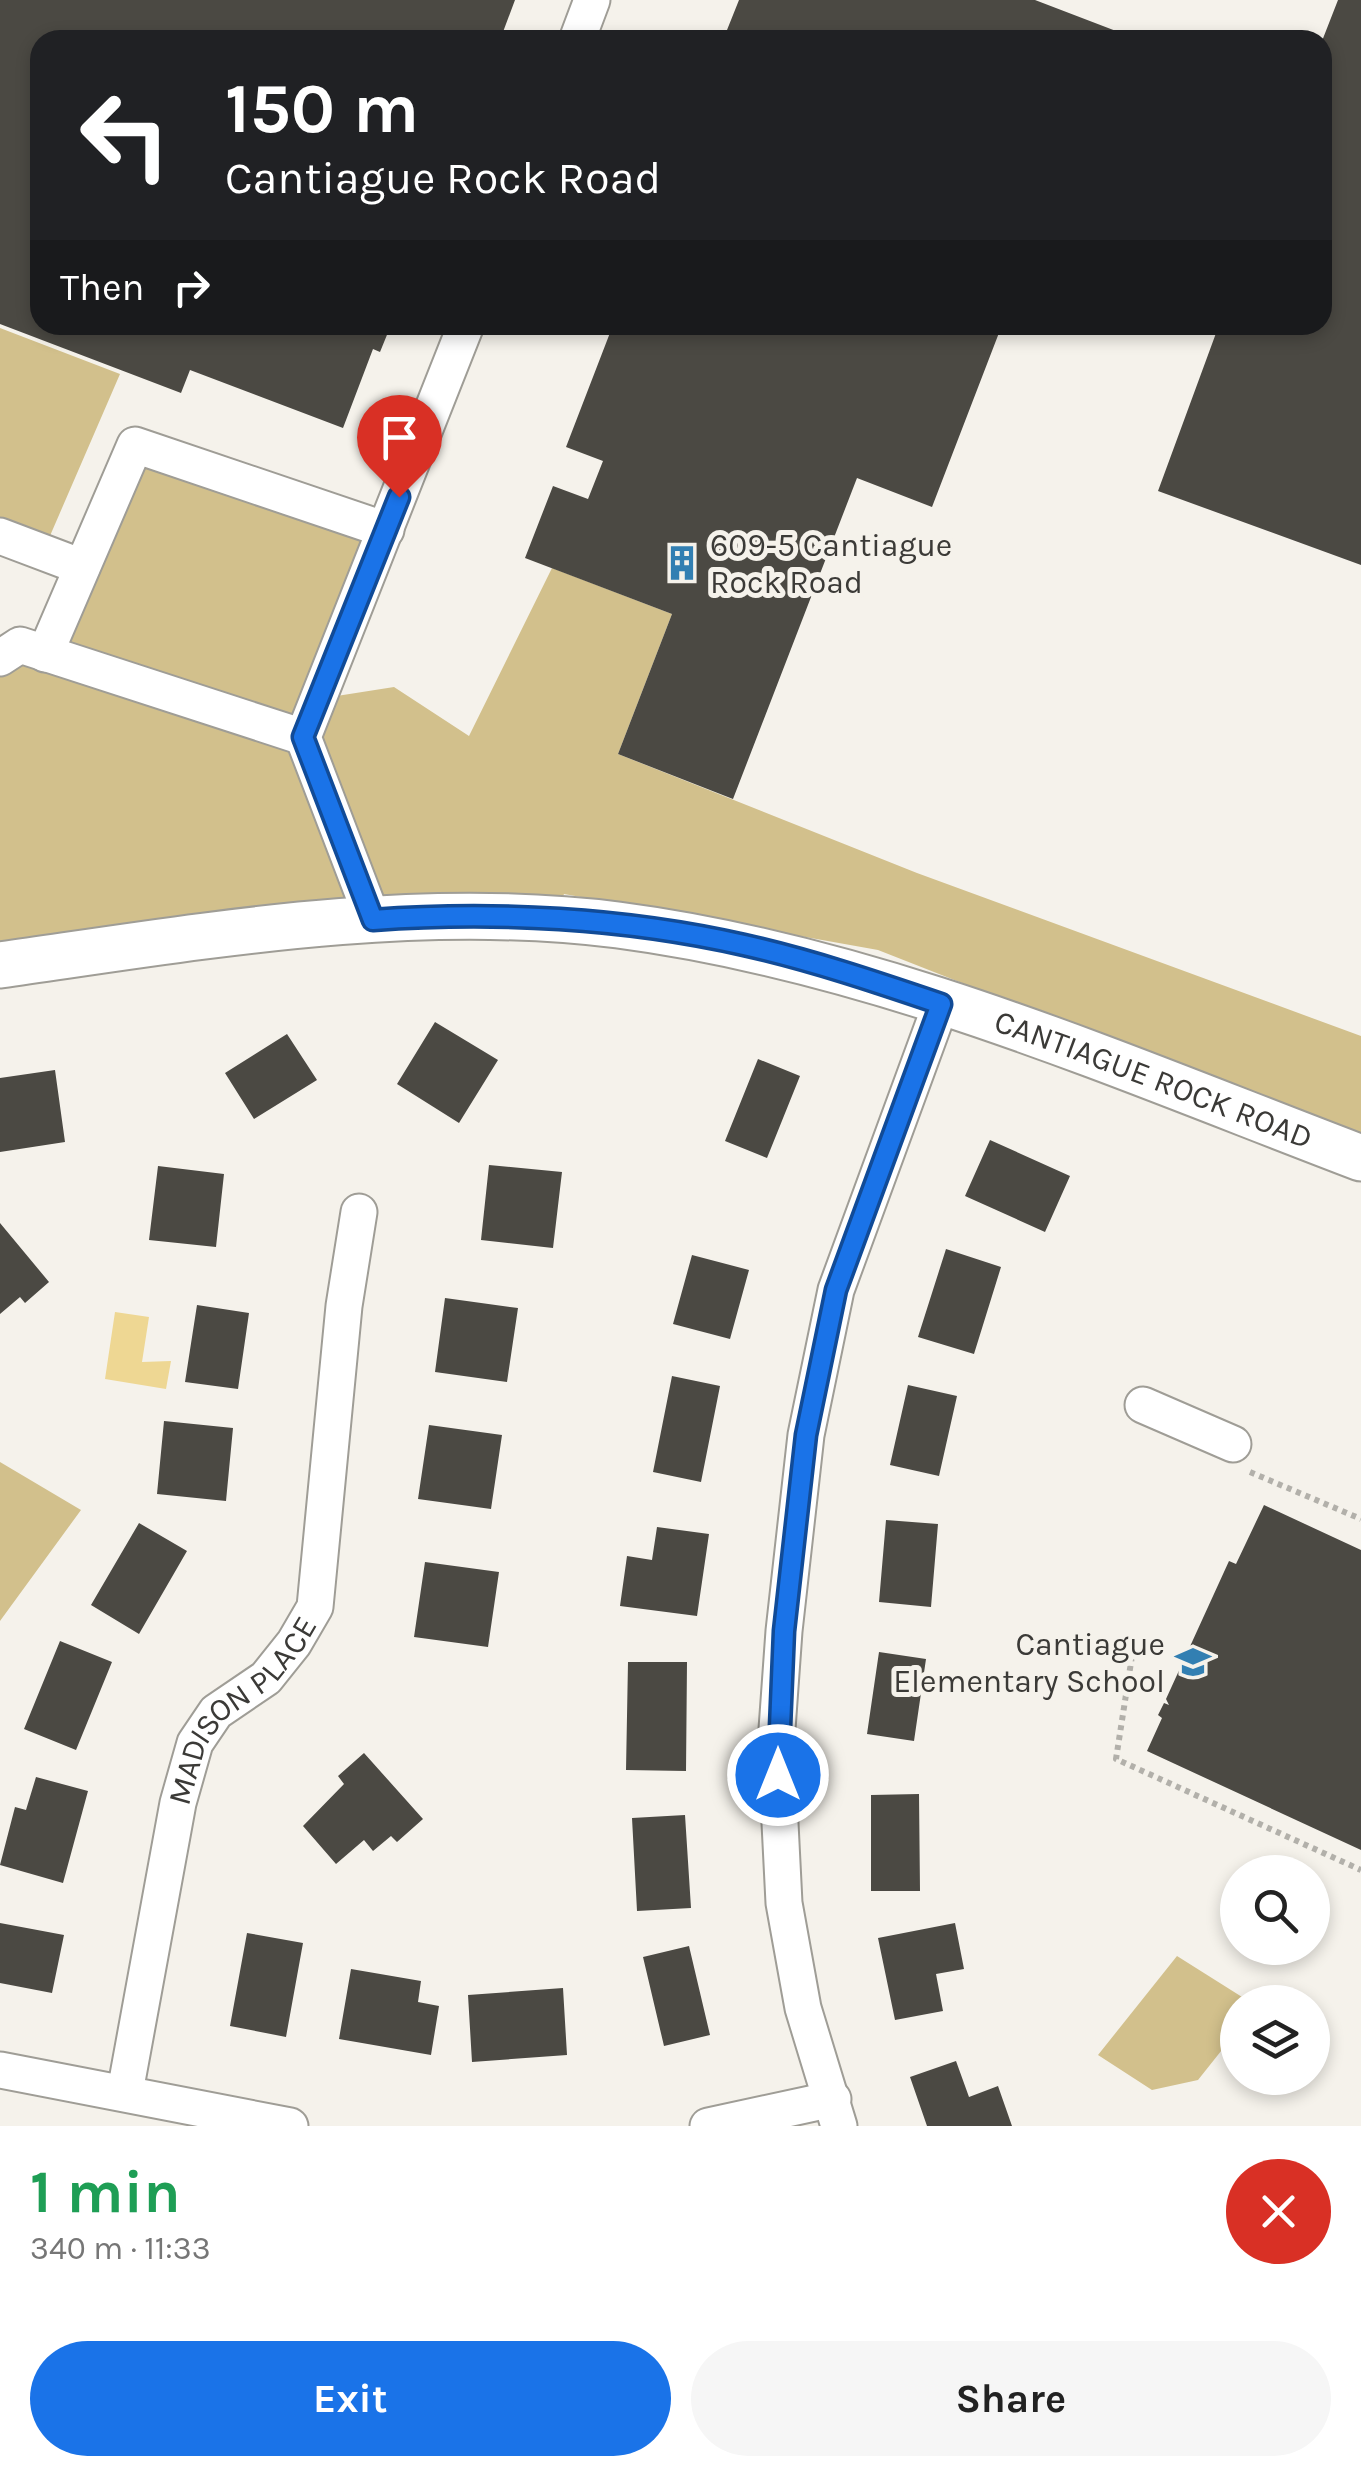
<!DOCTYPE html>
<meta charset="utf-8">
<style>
body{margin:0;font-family:Karla,sans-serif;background:#f6f6f6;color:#222;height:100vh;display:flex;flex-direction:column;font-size:38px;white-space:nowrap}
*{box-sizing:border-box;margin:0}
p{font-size:32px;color:#767676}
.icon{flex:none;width:55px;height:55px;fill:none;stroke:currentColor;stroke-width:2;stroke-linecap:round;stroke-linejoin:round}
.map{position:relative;height:2126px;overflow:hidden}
.panel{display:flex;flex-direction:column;background:#fff;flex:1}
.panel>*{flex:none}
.top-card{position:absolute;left:30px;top:30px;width:1302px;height:305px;border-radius:30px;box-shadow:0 5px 15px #0003;background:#202124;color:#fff;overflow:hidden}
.controls{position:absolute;left:1220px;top:1855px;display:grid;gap:20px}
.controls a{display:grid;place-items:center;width:110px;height:110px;border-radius:50%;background:#fff;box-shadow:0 5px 15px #0003;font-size:50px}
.pin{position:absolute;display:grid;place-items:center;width:85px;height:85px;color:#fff;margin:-102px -42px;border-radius:50% 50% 50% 0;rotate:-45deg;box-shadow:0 0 10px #0007}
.pin .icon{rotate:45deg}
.me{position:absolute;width:110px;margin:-55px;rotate:0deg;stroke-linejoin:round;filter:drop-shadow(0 0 8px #0008)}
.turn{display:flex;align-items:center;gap:35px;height:210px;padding:0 30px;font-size:45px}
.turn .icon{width:130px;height:130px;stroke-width:2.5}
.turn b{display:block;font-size:70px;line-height:85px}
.then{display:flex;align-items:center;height:95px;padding:0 30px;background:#0003;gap:20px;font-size:38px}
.round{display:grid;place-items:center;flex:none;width:105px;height:105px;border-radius:52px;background:#f6f6f6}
.head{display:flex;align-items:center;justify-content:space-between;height:170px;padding:0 30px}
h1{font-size:60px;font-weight:700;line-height:75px;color:#1e9e55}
.action{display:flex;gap:20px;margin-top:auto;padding:20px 30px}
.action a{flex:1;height:115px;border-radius:60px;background:#1a73e8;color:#fff;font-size:40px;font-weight:700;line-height:115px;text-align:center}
.action a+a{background:#f6f6f6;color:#222}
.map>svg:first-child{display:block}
</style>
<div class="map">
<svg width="1361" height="2126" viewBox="0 0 1361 2126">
<rect width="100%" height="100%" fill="#f5f2eb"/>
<path fill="#d2c08c" d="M0 328 120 374 43 552 0 536Z
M135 445 386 530 324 698 394 687 469 736 552 568 672 614 618 754 917 873 1361 1036V1140L878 950 564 894 553 921 0 969V658L44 653Z
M0 1462 81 1510 0 1621Z
M1177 1956 1250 2002H1238L1237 2031 1198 2080 1152 2090 1098 2055Z"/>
<path fill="#eed793" d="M115 1312 149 1317 142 1362 171 1361 166 1389 105 1379Z"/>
<path fill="#4b4943" d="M0 0H515L500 40H40V325H391L380 352 373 349 343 428 190 370 181 393 0 324Z
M739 0H1035L1116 31 1113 40H723Z
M1338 0H1361V565L1158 491 1219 325H1322V41Z
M613 325H1002L932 507 857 478 733 799 618 754 672 614 525 558 553 486 588 499 603 461 566 447Z
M435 1022 498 1060 459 1123 397 1084Z
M287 1034 317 1080 254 1119 225 1073Z
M758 1059 800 1076 767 1158 725 1141Z
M55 1070 65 1142 0 1152V1078Z
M990 1140 1070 1176 1045 1232 965 1196Z
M489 1165 562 1172 553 1248 481 1240Z
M158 1166 224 1174 216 1247 149 1240Z
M0 1223 49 1282 25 1303 20 1297 0 1314Z
M946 1249 1001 1267 974 1354 918 1337Z
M692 1255 749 1270 730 1339 673 1324Z
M445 1298 518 1308 507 1382 435 1372Z
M197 1305 249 1313 238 1389 185 1382Z
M672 1376 720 1386 701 1482 653 1472Z
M908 1385 957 1396 939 1476 890 1465Z
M164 1421 233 1428 226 1501 157 1494Z
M429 1425 502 1435 491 1509 418 1499Z
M1264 1505 1361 1550V1850L1147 1751 1162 1718 1158 1715 1164 1703 1169 1705 1166 1699 1229 1561 1236 1564Z
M886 1520 938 1524 931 1607 879 1602Z
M139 1523 187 1551 139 1634 91 1605Z
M657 1527 709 1534 697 1616 620 1606 627 1556 652 1560Z
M425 1562 499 1572 488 1647 414 1637Z
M60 1641 112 1662 76 1750 24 1729Z
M879 1652 926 1659 914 1741 867 1734Z
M628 1662H687L686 1771 626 1770Z
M364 1753 423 1819 397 1842 391 1836 373 1851 364 1840 336 1864 303 1826 344 1784 338 1776Z
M36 1777 88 1791 63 1883 0 1865 15 1807 26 1810Z
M919 1794 920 1891H871V1795Z
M685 1815 691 1908 637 1911 632 1818Z
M0 1923 64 1935 52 1993 0 1983Z
M955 1923 964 1969 936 1974 943 2011 895 2020 878 1938Z
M247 1933 303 1943 286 2037 230 2026Z
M689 1946 710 2035 664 2046 643 1957Z
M351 1969 421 1981 418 2002 439 2006 431 2055 339 2039Z
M563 1988 567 2055 472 2062 468 1995Z
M956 2061 969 2097 998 2086 1012 2126H927L910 2077Z"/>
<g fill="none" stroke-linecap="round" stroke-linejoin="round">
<defs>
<g id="minor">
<path d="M577 40 592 0"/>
<path d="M0 536 82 567"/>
<path d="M45 654 135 445 386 530"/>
<path d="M0 658 20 645 303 737"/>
<path d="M373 920 303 737 466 325"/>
<path d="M1143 1405 1233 1444"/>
<path d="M0 2070 290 2126"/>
<path id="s1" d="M125 2092 178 1803 195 1743 216 1712 266 1678 294 1643 315 1607 344 1306 359 1212"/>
<path d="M708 2126 833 2099"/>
<path d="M839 2126 803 2008 784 1903 776 1743 784 1631 806 1435 836 1290 941 1004"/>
</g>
<g id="major">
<path id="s2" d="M0 965C204 936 411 899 618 925 877 959 1119 1066 1361 1158"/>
</g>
</defs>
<use href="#minor" stroke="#9f9d96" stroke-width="39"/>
<use href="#major" stroke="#9f9d96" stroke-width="49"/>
<path stroke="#b2b0aa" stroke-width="6" stroke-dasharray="5 5" stroke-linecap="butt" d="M1250 1472 1361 1519
M1132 1656 1116 1759 1361 1870"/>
<use href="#minor" stroke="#fff" stroke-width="35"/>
<use href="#major" stroke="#fff" stroke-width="45"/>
</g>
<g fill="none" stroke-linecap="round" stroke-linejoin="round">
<defs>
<path id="route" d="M399 497 303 737 373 920C495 911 625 918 744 945 811 960 876 982 941 1004L836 1290 806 1435 784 1631 778 1775"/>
</defs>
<use href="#route" stroke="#114b97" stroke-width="25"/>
<use href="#route" stroke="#1a73e8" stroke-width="18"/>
</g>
<defs>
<symbol id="building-bare" viewBox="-9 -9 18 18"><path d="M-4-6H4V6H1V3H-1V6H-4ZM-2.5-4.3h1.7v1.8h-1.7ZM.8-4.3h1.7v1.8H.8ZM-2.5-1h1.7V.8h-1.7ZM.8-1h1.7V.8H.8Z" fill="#327fb2" stroke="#f5f2eb" stroke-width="2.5" paint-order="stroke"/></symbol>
<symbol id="school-bare" viewBox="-9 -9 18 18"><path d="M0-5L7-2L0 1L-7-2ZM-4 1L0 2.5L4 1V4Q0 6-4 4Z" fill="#327fb2" stroke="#f5f2eb" stroke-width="2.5" paint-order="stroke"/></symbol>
</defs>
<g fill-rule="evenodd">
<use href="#building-bare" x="657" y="538" width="50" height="50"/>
<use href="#school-bare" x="1168" y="1637" width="50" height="50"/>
</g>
<g text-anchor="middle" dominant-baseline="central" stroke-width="10" stroke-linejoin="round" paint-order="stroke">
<g font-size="32" fill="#3b3a37" stroke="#f5f2eb" text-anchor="start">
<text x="710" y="545">609-5 Cantiague<tspan x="710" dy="37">Rock Road</tspan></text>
<text x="1165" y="1644" text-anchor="end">Cantiague<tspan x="1165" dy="37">Elementary School</tspan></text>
</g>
<g font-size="32" fill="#3b3a37" stroke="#f5f2eb">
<text stroke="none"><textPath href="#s2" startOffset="1180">CANTIAGUE ROCK ROAD</textPath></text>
<text stroke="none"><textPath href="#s1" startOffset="410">MADISON PLACE</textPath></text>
</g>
</g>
</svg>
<div class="controls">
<a><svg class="icon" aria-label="search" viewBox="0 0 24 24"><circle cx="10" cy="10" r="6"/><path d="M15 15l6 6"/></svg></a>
<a><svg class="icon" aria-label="layers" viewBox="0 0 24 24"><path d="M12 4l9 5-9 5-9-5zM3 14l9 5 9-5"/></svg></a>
</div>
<div class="pin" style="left:399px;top:497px;background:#d93025"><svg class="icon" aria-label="arrive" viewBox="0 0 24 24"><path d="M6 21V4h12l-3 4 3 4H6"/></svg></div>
<svg class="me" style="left:778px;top:1775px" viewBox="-20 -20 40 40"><circle r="17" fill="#1a73e8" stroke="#fff" stroke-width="3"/><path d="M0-11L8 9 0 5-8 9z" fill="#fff"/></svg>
<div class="top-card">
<div class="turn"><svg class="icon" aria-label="left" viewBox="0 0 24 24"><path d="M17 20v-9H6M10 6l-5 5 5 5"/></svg><div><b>150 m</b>Cantiague Rock Road</div></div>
<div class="then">Then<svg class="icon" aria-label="right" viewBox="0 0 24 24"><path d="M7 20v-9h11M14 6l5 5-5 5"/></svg></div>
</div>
</div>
<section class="panel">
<div class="head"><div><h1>1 min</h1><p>340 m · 11:33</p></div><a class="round" style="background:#d93025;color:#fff"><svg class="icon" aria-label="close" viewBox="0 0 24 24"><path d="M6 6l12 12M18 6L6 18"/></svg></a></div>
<div class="action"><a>Exit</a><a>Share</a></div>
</section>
